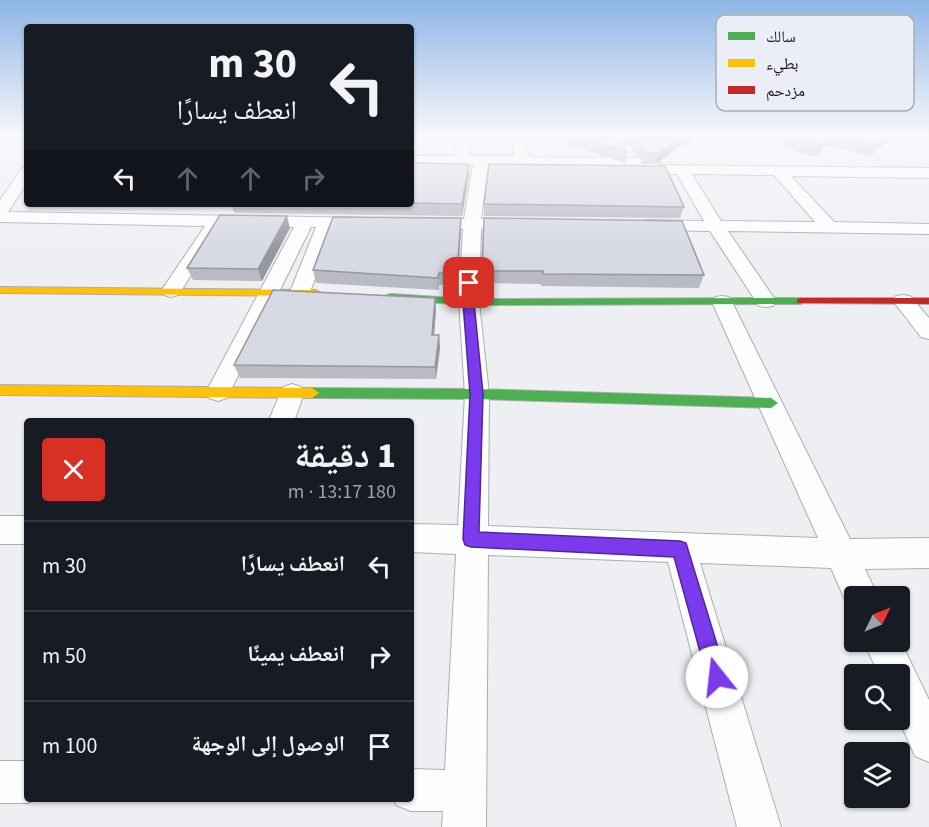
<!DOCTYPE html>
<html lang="ar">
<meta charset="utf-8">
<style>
body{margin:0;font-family:"Source Sans 3","Noto Naskh Arabic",sans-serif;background:#20242c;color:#f1f3f6;direction:rtl;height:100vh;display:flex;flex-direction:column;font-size:22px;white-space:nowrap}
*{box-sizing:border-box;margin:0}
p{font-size:20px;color:#9ea1a6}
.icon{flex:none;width:33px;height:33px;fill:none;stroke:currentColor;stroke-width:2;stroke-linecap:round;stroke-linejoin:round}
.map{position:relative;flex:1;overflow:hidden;direction:ltr}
.side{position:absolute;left:24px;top:418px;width:390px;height:384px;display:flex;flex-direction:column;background:#171b24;border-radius:6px;box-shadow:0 2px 4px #0004;direction:rtl}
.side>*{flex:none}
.top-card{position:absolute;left:24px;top:24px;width:390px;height:183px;border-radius:6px;box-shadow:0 2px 4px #0004;direction:rtl;background:#171b24;color:#f1f3f6;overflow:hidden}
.needle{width:39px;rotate:47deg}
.buttons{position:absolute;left:844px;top:586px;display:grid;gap:12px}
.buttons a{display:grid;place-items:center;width:66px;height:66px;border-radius:6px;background:#171b24;box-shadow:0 2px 4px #0004;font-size:30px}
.pin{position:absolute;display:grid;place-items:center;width:51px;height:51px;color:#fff;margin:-26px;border-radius:12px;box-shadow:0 3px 9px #0006}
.me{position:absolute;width:66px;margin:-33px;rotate:344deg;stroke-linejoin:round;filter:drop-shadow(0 0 4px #0008)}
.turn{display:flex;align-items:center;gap:21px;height:126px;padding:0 18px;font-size:27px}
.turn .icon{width:78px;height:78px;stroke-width:2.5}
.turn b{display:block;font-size:42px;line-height:51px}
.lanes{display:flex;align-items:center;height:57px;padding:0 18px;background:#0003;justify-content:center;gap:30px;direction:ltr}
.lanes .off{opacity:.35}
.round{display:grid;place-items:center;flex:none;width:63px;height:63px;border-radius:6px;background:#20242c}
.summary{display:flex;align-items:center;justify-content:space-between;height:102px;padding:0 18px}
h1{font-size:36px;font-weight:700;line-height:45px}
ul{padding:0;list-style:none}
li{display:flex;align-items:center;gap:18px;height:90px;padding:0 18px;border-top:2px solid #363941}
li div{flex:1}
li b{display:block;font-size:22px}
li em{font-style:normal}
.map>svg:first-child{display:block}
</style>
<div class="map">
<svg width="929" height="827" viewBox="0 0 929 827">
<rect width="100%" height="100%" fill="#eeeff3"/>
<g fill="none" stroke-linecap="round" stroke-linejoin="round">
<defs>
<path id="street" d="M456 135H470L469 156H514L511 135H525L529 157 653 158 658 159 660 162 658 165 929 168V178L791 176 834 222 929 224V234L728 231 776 301 773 306 766 307 759 306 710 231 648 230 642 229 639 225 642 221 648 220 704 221 677 174H633L628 172 625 169 627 166 488 165 481 219 525 220 528 224 525 228 519 229H481L479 302 489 394 488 526 818 538 712 302 715 297 722 296 729 297 732 302 850 539 929 538V568L865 569 878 597H855V611L849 609 831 568 700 563 781 827H737L668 562 488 555 486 827H442L443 811H411L396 805 394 800H411V769L445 770 456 554 411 552V524L458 525 465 394 459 302 463 229 420 228 417 224 420 220 426 219H464L473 165 411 164V156H455ZM692 174 774 175 815 222 721 221Z
M27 166V183L8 212 366 218 372 219 375 223 372 227 334 228 310 292 307 296 300 298 293 296 290 292 316 227H311L230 392 227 398 218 401 209 398 206 392 294 227 219 226 221 228 181 291 178 295 171 297 164 295 161 291 205 226 0 222V200L22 168Z
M903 295 910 296 929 318V339L921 337 893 301 896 296Z
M292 384 301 387 304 393 294 422H268L283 387Z
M0 516H27V544H0Z
M900 640 929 700V762L915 756 899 720 900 675H879L864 642Z
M0 761H27V800H34L27 803H0Z"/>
<path id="fast" d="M391 294 469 299 801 298 806 301 801 304 469 305 387 299V295Z
M312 388 477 389 771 398 778 403 771 408 477 399 312 398 305 393Z"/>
<path id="slow" d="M0 287 316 290 321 293 316 296 0 293Z
M0 385 312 388 319 393 312 398 0 395Z"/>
<path id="jam" d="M801 298H929V304L797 303V299Z"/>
</defs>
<use href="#street" stroke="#acadb0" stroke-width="2"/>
<use href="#fast" stroke="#acadb0" stroke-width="2"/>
<use href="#slow" stroke="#acadb0" stroke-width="2"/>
<use href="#jam" stroke="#acadb0" stroke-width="2"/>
<use href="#street" fill="#fcfdfd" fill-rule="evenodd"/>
<use href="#fast" fill="#4caf50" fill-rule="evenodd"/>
<use href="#slow" fill="#ffc107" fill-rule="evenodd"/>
<use href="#jam" fill="#c62828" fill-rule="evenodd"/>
</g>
<path fill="#b8bbc4" d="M569 135H697L685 146 681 145 656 164H641L642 161 631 148 613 136 605 135 627 152 625 163 568 145Z
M788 135H891L881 148 878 147 871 156 827 145 814 156 782 147Z
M411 163 469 164V175L462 216 234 213 231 204H411Z
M484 204 684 207 680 218 484 216Z
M484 218 704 275 699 288 541 286V284L482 283Z
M290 228 262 281 193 280 187 268Z
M461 230 457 285H439V290L316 283 313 270Z
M435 298 436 310 434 335H439L440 348 436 379 240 378 234 365Z"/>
<path fill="#9698a0" d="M684 135 681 145 656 164 659 153Z
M689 135H697L685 146 688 136Z
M832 135 827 145 814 156 820 145Z
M885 136 878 147 871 156 877 146Z
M469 164V175L462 216V204Z
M287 216 290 228 262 281 258 269Z
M461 218V230L457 285V273Z
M435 298 436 310 433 348 432 335Z
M439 335 440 348 436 379 435 367Z"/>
<path fill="#d6d9e4" stroke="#9698a0" stroke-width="1.5" d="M571 135H605L619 143 627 152Z
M630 135H683L659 153H644L645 150 634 137Z
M788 135H832L820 145 787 136Z
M834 135H889L888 137 885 136 877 146Z
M411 163 469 164 462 204 411 203Z
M489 164 665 166 684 207 484 204Z
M220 215 287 216 258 269 187 268Z
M333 217 461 218 457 273H439L438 278 313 270Z
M484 218 682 221 704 275 543 274V271H482Z
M273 290 435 298 432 335H439L435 367 234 365Z"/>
<linearGradient id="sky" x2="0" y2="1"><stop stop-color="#8eb5e6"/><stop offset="0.54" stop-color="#f7f8fa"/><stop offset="1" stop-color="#f7f8fa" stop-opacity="0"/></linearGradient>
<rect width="929" height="251" fill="url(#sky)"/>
<path fill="#7c3aed" stroke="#51269a" stroke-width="1.5" d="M469 279 475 283 474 302 483 394 479 532 680 541 686 543 727 677 724 684 717 687 710 684 707 677 674 557 471 547 465 545 463 539 470 394 463 302 464 283Z"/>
<rect x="716" y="15" width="198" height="96" rx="9" fill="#ebeef6" stroke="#aaadb3" stroke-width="1.5"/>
<rect x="728" y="32" width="27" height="8" fill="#4caf50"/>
<rect x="728" y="59" width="27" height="8" fill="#ffc107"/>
<rect x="728" y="86" width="27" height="8" fill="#c62828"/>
<g font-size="16" fill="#141517">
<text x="766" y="42">سالك</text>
<text x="766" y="69">بطيء</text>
<text x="766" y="96">مزدحم</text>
</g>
</svg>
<div class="buttons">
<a><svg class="needle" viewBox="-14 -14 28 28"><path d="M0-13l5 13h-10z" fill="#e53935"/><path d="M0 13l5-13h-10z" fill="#9ea1a6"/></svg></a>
<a><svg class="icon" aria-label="search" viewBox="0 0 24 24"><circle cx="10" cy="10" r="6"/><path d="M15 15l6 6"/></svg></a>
<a><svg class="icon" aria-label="layers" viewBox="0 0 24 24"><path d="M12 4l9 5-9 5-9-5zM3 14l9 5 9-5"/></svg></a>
</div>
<div class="pin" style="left:469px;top:283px;background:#d93025"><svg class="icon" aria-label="arrive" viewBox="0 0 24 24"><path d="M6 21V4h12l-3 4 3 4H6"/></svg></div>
<svg class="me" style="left:717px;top:677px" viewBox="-20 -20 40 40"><circle r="19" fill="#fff"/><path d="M0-13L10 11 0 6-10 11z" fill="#7c3aed"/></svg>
<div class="top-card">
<div class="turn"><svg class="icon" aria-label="left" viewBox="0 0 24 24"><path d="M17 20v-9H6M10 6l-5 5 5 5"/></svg><div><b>30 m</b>انعطف يسارًا</div></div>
<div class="lanes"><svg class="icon" aria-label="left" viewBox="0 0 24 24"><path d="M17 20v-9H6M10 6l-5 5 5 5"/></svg><svg class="icon off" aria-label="ahead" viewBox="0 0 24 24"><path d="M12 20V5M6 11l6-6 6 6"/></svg><svg class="icon off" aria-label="ahead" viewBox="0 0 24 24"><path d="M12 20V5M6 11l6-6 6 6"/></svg><svg class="icon off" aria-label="right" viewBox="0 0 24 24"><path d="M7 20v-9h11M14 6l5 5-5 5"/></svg></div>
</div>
<section class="side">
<div class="summary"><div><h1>1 دقيقة</h1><p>180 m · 13:17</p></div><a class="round" style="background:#d93025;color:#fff"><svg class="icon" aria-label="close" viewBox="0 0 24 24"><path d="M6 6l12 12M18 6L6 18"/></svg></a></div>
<ul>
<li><svg class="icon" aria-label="left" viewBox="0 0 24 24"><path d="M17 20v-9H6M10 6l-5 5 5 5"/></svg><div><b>انعطف يسارًا</b></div><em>30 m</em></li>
<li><svg class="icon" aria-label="right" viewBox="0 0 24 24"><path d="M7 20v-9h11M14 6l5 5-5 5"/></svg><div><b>انعطف يمينًا</b></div><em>50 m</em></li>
<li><svg class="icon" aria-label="arrive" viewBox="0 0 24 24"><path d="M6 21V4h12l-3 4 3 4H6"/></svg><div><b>الوصول إلى الوجهة</b></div><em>100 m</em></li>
</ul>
</section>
</div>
